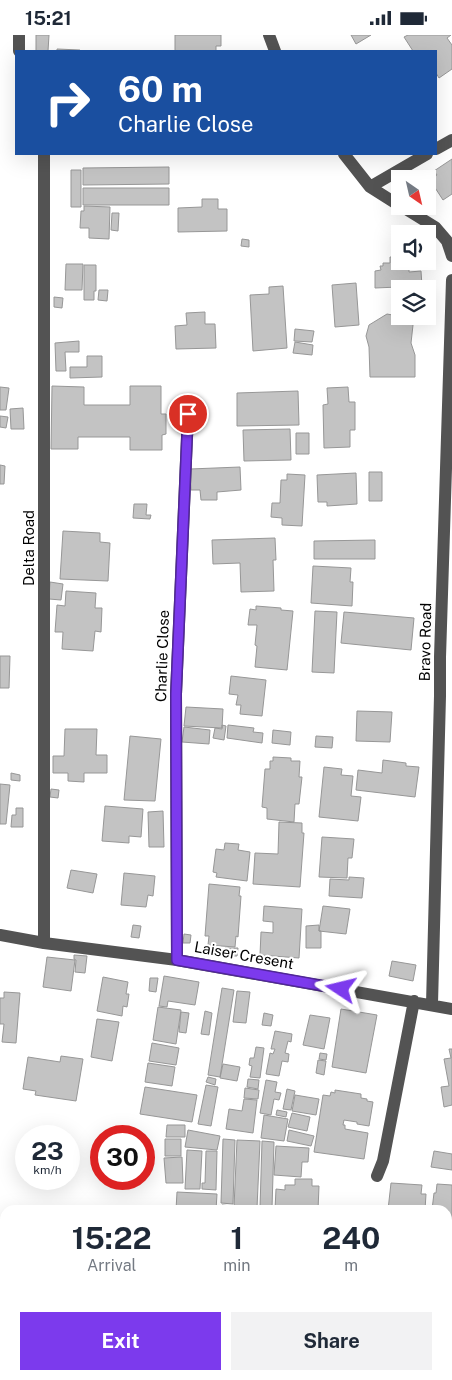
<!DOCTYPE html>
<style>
body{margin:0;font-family:"Public Sans",sans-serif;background:#f2f2f3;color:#1f2937;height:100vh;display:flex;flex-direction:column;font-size:19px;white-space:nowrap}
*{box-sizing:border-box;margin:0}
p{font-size:16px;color:#747a83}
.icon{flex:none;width:28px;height:28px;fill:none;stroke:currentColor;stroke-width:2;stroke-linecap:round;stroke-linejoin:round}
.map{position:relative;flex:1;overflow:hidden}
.drawer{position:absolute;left:0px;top:1170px;width:452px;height:175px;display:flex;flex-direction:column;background:#fff;border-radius:15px 15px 0 0;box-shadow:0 5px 20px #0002}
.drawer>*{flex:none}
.hud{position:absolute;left:15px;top:15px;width:422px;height:105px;border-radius:0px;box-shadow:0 5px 20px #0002;background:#1a4fa0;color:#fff;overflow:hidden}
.needle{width:32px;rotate:146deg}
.fabs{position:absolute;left:391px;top:135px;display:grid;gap:10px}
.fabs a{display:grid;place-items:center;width:45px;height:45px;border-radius:0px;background:#fff;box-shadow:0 5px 20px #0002;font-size:25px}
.speed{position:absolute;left:15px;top:1090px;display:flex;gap:10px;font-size:25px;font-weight:700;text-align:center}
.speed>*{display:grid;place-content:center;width:65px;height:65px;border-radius:50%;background:#fff;box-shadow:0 5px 20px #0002;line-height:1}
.speed small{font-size:12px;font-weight:400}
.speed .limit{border:8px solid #d22;background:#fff;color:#111}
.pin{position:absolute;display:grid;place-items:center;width:42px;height:42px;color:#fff;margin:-21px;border:2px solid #fff;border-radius:50%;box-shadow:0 1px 5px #0007}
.me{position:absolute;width:55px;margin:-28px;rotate:280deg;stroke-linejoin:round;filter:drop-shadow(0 0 4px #0008)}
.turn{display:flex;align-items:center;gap:18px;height:105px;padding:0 20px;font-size:22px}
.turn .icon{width:65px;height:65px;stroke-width:2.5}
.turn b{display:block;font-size:35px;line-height:42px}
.eta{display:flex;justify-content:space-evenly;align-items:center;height:85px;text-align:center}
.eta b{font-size:30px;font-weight:700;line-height:35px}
.button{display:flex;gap:10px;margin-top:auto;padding:10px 20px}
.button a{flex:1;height:58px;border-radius:0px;background:#7c3aed;color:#fff;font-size:20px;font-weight:700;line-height:58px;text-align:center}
.button a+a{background:#f2f2f3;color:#1f2937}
.status{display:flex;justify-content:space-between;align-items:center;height:35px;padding:0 25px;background:#fff;direction:ltr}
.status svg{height:14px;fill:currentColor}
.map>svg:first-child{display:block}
</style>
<div class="status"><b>15:21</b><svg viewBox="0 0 49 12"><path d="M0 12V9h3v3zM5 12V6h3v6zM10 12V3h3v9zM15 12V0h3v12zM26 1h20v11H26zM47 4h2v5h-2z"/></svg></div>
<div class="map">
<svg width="452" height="1345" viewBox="0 0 452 1345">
<rect width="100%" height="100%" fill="#fff"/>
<path fill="#c3c3c3" stroke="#979797" d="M36 0H49L48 16H36Z
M175 0H221V11H216V16H175Z
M351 0H371L356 9Z
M408 0H451L447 3 452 10V34L439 43 436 38V16H413L404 2Z
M57 14 80 15V16H57Z
M452 124V159L443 165 430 145 437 140 434 136Z
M169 132V149L83 150V133Z
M71 135H81V172H71Z
M83 153H169V170H83Z
M202 164H218V174H227V196L178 197V173L202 172Z
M84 171 110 172 109 204 89 203V193H80L81 176H84Z
M112 178H119L118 196 111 195Z
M242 204 249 205V212L241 211Z
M399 217H400V226H409V237L421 236 422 251 375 253V236L381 235 380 231H383V228H390V222H399Z
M66 229H83L82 255H65Z
M84 230H96V256H94V265H84Z
M356 248 359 290 335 292 332 250Z
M283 251 287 313 253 316 250 260 269 259V252Z
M99 255H108L107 266 98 265Z
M54 262 63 263 62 273 54 272Z
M205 277V289H215L216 313 176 314 175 291 187 290 186 278Z
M387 279 409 283 413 290 411 308 415 320V342H370L369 312 366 301 369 290Z
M295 294 314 296 312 307 294 306Z
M79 306V317H65L66 336H56L55 308Z
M295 307 313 310 312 320 293 318Z
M87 321H102V342L70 343V332H87Z
M52 351 84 352V370H130V351H161V379H166V399L162 400V415H130V402H78V414H51Z
M0 352 9 353 6 375H0Z
M348 352 349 367H355V395H350V412L324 413 323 370 328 369 327 353Z
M298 356 299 390 237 391V358Z
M23 373 24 394H11L10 374Z
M0 381 8 382 6 393 0 392Z
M290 394 291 425 244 426 243 395Z
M296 398H309V419H296Z
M0 430 5 431 4 449H0Z
M240 432 241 455 217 457V465H201L200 455H191L190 434Z
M369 437H382V466H369Z
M356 438 357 469 327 471V467H318L317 440Z
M287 439 305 440 302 491 282 490V483L271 482 272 468H280L281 445H287Z
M134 469H147L146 480H151L150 484 133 483Z
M63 496 100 498V507L110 508 108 546 60 544Z
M275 503 276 525H273L274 556 241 557 240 528 213 529 212 505Z
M375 505V524H314V506Z
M313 531 351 533 350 547H353L352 571 311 568Z
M50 547 63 549 61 565 49 564Z
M66 556 96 558 95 573H102L101 597 95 596 93 616 62 614 63 597H55L57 570 65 571Z
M256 571 281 573V575L293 576 287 635 255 632 257 611 255 610 257 590H248L250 574 256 575Z
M315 576 337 577 334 638 312 637Z
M344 577 414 583 411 615 341 608Z
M0 621H10L9 653H0Z
M231 641 266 645 262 681 240 679 241 670H236L238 660 229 659Z
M186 672 223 674 222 693 184 691Z
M357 676 392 677 390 707 356 706Z
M222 690 226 691 224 705 213 703 215 693 222 694Z
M228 690 254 693 253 697 263 698 262 708 227 703Z
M184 692 210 695 209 709 182 707Z
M65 694H97L96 720H107V738H84V747L68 746V738H53V721H64Z
M273 695 291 697 290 710 272 708Z
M130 701 161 704 155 766 124 765Z
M316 701 333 702 332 713 315 712Z
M273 722 291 723V726H300L299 742H302L299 769H295L294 787 267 784V773L262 772 265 734H270V726H273Z
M383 725 406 728V731L419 732 415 762 356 755 358 735 382 738Z
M324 732 342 734 341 740 353 741 351 761 361 762 358 786 319 782Z
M11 738 20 740V746L11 745Z
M0 749 10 750 6 789H0Z
M51 754 59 755 58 763 50 762Z
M105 771 143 774 141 802 129 801V808L102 806Z
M16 773H23V792H11L12 780H16Z
M163 776 164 812H149L148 777Z
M279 787 302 788V798H304L300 852 253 849 255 818 278 819Z
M322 802 354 804 352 823H348L347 843 319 842Z
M225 808 239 809 238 815 250 817 247 846 216 842 217 838 213 837 216 814 224 815Z
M71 835 97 839 93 858 67 853Z
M124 838 155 841 153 861 148 860 146 872 121 870Z
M349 842 364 843 362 863 329 861 330 844 349 845Z
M209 849 240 852 239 861H241L238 902 236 901 235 912 208 910 209 901H205Z
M264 871 302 874 299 923 260 920 261 897 273 898V887L263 886Z
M323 871 350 874 346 899 319 896Z
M133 890 141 891 139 903 131 902Z
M319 890V896H321V913H306V891Z
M184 899 191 900 190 908H183Z
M225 913H238L237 921H225Z
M74 920 87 921 85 938 75 937 76 925 74 924Z
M47 922 75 925 71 956 43 952Z
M392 926 416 930 413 946 389 941Z
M164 941 199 947 195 970 168 966 167 972 159 971Z
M103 942 128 947 126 959H129L127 972 123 971 122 981 97 976Z
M150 943H158L156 957 149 956Z
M222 953 234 955 220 1042 208 1040Z
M237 956 250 957 246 988 233 987Z
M4 957 20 958 16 1008 2 1007 4 989H0V963H4Z
M158 972 181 975 176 1009 153 1005Z
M341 974 377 980 366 1038 332 1032Z
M205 976 212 978 209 1000 201 999Z
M181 977 189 978 186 998 179 997Z
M264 978 273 980 271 991 262 990Z
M310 980 330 983 324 1014 303 1010Z
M97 984 119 987 112 1026 91 1022Z
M275 996 292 999 291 1007 288 1006 285 1018 289 1019 288 1027 282 1026 279 1041 266 1039 270 1018 273 1019 275 1014H271Z
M152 1008 179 1013 176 1030 149 1026Z
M256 1012 264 1013 260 1043 250 1042 252 1031 249 1030 250 1023H254Z
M449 1014H452V1070L444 1072 441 1052 449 1051 444 1024 451 1023Z
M320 1018 327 1019 326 1025 319 1024Z
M61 1021 83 1024 76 1066 35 1060 36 1056 23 1054 28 1022 60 1027Z
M318 1025 326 1026 324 1040 316 1038Z
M148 1028 175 1032 172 1051 145 1047Z
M223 1029 240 1032 237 1046 220 1043Z
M208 1042 216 1044 215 1050 206 1047Z
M248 1044 259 1045 258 1054 247 1052Z
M266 1045 277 1047 275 1057 281 1058 279 1065 274 1064 271 1080 260 1078Z
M206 1050 218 1052 211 1091 198 1089Z
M145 1052 197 1060 192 1087 140 1079Z
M245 1053 259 1055 258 1064 244 1063Z
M287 1054 295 1056 291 1075 283 1074Z
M335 1055 361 1059V1063L367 1064V1066L373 1067 369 1091 357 1089V1087L344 1085 343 1090H345V1094L368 1098 364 1124 314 1117 323 1060 330 1061 331 1057 335 1058Z
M295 1060 319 1064 316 1080 292 1076Z
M244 1064 257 1065 253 1098 226 1094 229 1074 242 1076Z
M277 1075 287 1077 286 1082 276 1080Z
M292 1078 310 1082 307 1096 288 1092Z
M264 1080 288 1084 284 1106 261 1103Z
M167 1090H185V1102H166Z
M188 1095 220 1101 217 1115 185 1112Z
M289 1095 314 1101 311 1111 287 1106Z
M165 1104H181V1121H165Z
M223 1104 235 1105 233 1169 221 1168Z
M237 1105 260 1106 257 1173 234 1172Z
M262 1106 274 1107 272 1173H260Z
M276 1111 309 1113 308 1127H302L301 1142 274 1140Z
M187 1115 202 1116 200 1154H185Z
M206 1116H217L216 1155 202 1154V1148H205Z
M434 1116 452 1119V1135L431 1132Z
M182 1122 183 1148H166L164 1123Z
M295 1144H312V1151H319L318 1175H275L276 1154 285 1155V1150H295Z
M391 1148 422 1150 421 1159H426L425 1175H388Z
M437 1149 452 1150V1210L448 1209V1175H432L434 1158H436Z
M177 1157 217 1159 216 1175H176Z
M222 1170 232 1171 231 1175H222Z
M448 1210 452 1211V1221H449V1226H448Z
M450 1229 452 1230V1249H448Z
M448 1266 452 1267V1287H448Z
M452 1288V1338L448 1337V1324Z
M174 1340 196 1341V1345H174Z
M199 1340H213V1342H215V1345H199Z
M226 1340H255V1345H226Z
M293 1340H324V1345H293Z
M400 1340 417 1343V1340L436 1342V1345H399Z"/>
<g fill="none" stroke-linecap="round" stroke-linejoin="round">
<path stroke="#535353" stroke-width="12" d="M269 0 275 16
M19 16V0
M436 114 452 105
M44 119V908
M344 119 370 152 400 171
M370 152 427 119
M401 171 435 192 447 206 452 221
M0 900 44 908 177 925 452 974
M177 925 176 659 188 379
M432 969 440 661V622L452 245
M377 1141 383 1126 414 966
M281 1345V1340
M391 1345V1340"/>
</g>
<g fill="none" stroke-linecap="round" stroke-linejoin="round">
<defs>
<path id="route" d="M188 379 176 659 177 925 341 954"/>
</defs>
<use href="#route" stroke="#51269a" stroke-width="12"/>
<use href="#route" stroke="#7c3aed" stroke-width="9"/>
</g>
<g text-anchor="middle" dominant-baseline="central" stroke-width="4" stroke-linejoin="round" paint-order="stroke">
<g font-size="15" fill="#000" stroke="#fff">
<text transform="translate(28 513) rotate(-90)">Delta Road</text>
<text transform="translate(425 607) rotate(-89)">Bravo Road</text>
<text transform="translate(162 621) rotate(-88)">Charlie Close</text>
<text transform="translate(244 920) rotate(10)">Laiser Cresent</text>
</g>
</g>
</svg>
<div class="fabs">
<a><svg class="needle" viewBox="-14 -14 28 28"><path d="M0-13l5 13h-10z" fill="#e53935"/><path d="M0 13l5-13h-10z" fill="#747a83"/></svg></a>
<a><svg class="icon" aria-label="sound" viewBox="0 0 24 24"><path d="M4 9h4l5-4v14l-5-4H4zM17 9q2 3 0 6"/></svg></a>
<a><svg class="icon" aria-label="layers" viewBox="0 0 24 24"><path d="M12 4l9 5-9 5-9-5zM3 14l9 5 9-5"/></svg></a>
</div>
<div class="speed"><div>23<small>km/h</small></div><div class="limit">30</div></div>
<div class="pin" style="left:188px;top:379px;background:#d93025"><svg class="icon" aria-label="arrive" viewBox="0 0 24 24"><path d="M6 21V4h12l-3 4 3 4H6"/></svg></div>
<svg class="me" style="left:341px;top:954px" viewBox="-20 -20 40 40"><path d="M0-17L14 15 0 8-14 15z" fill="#7c3aed" stroke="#fff" stroke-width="4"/></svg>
<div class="hud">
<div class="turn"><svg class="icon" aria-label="right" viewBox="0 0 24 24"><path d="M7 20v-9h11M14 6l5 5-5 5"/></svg><div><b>60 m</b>Charlie Close</div></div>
</div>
<section class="drawer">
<div class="eta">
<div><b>15:22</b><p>Arrival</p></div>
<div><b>1</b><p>min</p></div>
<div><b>240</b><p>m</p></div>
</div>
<div class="button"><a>Exit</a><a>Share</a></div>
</section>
</div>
